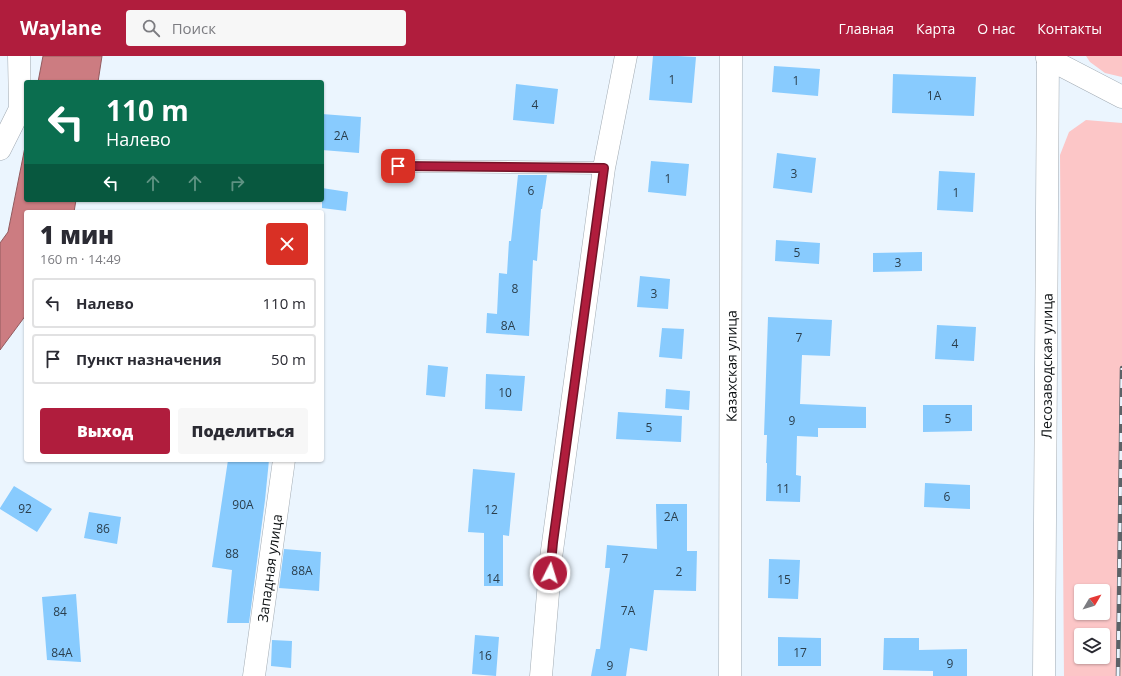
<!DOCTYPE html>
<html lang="ru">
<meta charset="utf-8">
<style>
body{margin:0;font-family:"Open Sans",sans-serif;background:#f7f7f7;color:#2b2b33;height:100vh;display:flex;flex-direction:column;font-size:15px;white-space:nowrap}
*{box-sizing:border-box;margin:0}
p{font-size:13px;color:#7c7c81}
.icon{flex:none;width:22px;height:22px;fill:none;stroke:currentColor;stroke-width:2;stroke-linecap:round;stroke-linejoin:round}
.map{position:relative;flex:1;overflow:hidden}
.side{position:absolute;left:24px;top:154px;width:300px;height:252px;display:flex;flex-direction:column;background:#fff;border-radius:4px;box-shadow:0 1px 3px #0004}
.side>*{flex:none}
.banner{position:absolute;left:24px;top:24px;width:300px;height:122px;border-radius:4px;box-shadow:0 1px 3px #0004;background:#0b6e4f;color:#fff;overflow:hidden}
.needle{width:26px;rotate:52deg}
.fabs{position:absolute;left:1074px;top:528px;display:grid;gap:8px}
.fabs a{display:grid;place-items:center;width:36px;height:36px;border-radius:4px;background:#fff;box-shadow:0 1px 3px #0004;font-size:20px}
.pin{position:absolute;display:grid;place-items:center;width:34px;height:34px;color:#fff;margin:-17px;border-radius:8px;box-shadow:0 2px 6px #0006}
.me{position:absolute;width:44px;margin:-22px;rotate:5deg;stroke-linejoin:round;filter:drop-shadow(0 0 3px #0008)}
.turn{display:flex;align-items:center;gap:14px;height:84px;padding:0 16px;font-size:18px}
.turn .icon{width:52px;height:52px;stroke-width:2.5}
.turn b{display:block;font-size:28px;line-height:34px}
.lanes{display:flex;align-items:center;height:38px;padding:0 16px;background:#0003;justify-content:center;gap:20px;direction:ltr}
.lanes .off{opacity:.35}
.round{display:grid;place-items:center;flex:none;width:42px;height:42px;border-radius:4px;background:#f7f7f7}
.headline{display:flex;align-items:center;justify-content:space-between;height:68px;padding:0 16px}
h1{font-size:24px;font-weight:800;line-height:30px}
.primary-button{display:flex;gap:8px;margin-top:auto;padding:8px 16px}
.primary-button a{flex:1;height:46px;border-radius:4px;background:#b01d3d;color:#fff;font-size:16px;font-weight:800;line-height:46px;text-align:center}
.primary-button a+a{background:#f7f7f7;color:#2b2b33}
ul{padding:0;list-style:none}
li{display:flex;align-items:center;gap:12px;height:50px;margin:0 8px 6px;padding:0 8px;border:2px solid #e1e1e2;border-radius:4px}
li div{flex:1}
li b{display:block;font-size:15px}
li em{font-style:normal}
header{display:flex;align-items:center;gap:24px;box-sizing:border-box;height:56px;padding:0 20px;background:#b01d3d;color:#fff}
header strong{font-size:19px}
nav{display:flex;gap:22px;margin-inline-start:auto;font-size:14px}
.search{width:280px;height:36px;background:#f7f7f7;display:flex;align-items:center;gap:10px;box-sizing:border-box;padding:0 14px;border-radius:4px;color:#7c7c81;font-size:15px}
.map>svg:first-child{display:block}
</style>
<header>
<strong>Waylane</strong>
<div class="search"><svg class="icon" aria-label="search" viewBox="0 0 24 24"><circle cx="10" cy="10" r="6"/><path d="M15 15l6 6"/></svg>Поиск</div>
<nav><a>Главная</a><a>Карта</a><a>О нас</a><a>Контакты</a></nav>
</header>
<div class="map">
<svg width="1122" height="620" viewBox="0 0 1122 620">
<rect width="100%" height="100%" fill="#ebf5fe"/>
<path fill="#fcc6c7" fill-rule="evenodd" d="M1086 0H1122V21L1105 17 1090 6Z
M1086 64 1122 67V620H1064L1060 99 1069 76ZM1081 535H1103V557H1081ZM1081 579H1103V601H1081Z"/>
<path fill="#cc7c81" stroke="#925b5f" d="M43 0H102L98 26H38Z
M26 86V144H76L74 156H26V259L0 294V187L8 176Z"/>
<path fill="#88cbfe" d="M653 0H678L696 1 692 47 649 44Z
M774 10 820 13 818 40 772 36Z
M893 18 976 21 974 60 892 57Z
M516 28 558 33 554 68 513 64Z
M322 58 361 61 359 97 322 94Z
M777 97 816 102 812 137 773 132Z
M651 105 689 108 686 140 648 136Z
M939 115 975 117 973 156 937 154Z
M518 119H547L542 153H541L537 205 533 204 529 280 486 277 487 257 497 258 499 217 507 218 509 185H511Z
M322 132 348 136 346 155 322 152Z
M776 184 820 187 819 208 775 205Z
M922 196V215L873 216V197Z
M640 220 670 223 668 253 637 251Z
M768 261 832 264 830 300 802 299 800 348 866 351V372H818V381L797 380 796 419 801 420 800 446 766 445 767 407H766L767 379H764Z
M937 269 976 271 974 305 935 303Z
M662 272 684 273 682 303 659 301Z
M428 309 448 311 445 341 426 339Z
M486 318 525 320 522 355 485 353Z
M666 333 690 335 689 354 665 352Z
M923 349H972V375L923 376Z
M618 356 682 360 681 386 616 383Z
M228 404H269L265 444 249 567H227L232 514 212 511Z
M473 413 515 417 509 480 503 479V530H484V477L468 476Z
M925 427 970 429V453L924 451Z
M14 430 52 453 37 476 0 453V452Z
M656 448H687V495H697L696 535 654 534 647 595 630 592 626 620H591L596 593H600L610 512H605L607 489 657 493Z
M89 456 121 461 117 488 84 482Z
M284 493 321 496 319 535 279 532Z
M769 503 800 504 798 543 768 542Z
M76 538 81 606 47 604 42 541Z
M475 579 499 581 496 620 472 618Z
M778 581 821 582V610H778Z
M884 582H919V594L967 593V620H933V615L883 614Z
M272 584 292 585 291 612 271 610Z"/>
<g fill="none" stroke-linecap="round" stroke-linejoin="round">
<defs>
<path id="service" d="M398 110 604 112"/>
<g id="minor">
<path d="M0 93 20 53 19 0"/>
<path id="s1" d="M254 620 284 404"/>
<path d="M541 620 551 502 604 112 626 0"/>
<path id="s2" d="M730 620 731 0"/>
</g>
<g id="tertiary">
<path d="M1047 2 1122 41"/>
<path id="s3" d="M1044 620 1048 0"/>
</g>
</defs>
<use href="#service" stroke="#a2abb3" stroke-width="13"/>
<use href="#minor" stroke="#a2abb3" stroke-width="23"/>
<use href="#tertiary" stroke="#a2abb3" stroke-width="23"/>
<use href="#service" stroke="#fff" stroke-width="12"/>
<use href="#minor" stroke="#fff" stroke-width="22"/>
<use href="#tertiary" stroke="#fff" stroke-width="22"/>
<defs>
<path id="rail" d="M1118 620 1122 312"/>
</defs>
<use href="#rail" stroke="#5c6267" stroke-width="4.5"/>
<use href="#rail" stroke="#ebf5fe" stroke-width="3" stroke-dasharray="9" stroke-linecap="butt"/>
</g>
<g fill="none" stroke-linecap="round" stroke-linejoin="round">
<defs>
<path id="route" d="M398 110 604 112 553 486 550 517"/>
</defs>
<use href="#route" stroke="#721328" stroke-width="10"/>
<use href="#route" stroke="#b01d3d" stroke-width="7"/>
</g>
<g text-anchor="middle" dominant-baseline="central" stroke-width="3.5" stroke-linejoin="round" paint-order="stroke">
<g font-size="12" fill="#2a3e4c">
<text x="672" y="23">1</text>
<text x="796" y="24">1</text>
<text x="934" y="39">1А</text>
<text x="535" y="48">4</text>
<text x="341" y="79">2А</text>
<text x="794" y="117">3</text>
<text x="668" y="122">1</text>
<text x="531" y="134">6</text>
<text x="956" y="136">1</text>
<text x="797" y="196">5</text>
<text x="898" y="206">3</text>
<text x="515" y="232">8</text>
<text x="654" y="237">3</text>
<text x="508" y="269">8А</text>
<text x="799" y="281">7</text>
<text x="955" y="287">4</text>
<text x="505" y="336">10</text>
<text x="948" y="362">5</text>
<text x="792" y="364">9</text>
<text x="649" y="371">5</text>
<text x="783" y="432">11</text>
<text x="947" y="440">6</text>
<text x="243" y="448">90А</text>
<text x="25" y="452">92</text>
<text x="491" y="453">12</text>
<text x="671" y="460">2А</text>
<text x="103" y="472">86</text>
<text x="232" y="497">88</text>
<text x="625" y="502">7</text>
<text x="302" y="514">88А</text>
<text x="679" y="515">2</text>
<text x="493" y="522">14</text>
<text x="784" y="523">15</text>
<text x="628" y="554">7А</text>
<text x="60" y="555">84</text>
<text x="62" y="596">84А</text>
<text x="800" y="596">17</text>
<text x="485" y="599">16</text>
<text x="950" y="607">9</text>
<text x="610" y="609">9</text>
</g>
<g font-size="14" fill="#0b0f11" stroke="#ebf5fe">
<text stroke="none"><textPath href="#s2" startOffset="310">Казахская улица</textPath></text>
<text stroke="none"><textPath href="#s3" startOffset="310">Лесозаводская улица</textPath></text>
<text stroke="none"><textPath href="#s1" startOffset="109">Западная улица</textPath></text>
</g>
</g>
</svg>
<div class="fabs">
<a><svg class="needle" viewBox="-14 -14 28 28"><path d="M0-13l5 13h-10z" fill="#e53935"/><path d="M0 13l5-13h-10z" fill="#7c7c81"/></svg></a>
<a><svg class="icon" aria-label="layers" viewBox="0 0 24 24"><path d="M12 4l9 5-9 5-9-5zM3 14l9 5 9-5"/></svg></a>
</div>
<div class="pin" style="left:398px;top:110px;background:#d93025"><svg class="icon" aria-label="arrive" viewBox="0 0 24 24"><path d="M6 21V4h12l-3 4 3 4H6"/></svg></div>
<svg class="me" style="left:550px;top:517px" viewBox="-20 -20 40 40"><circle r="17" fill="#b01d3d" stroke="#fff" stroke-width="3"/><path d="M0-11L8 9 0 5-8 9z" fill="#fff"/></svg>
<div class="banner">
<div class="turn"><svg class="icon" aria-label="left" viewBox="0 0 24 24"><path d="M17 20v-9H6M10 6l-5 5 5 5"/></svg><div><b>110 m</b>Налево</div></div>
<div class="lanes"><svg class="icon" aria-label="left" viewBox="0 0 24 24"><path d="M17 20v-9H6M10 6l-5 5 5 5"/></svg><svg class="icon off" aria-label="ahead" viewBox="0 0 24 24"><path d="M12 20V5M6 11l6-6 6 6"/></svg><svg class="icon off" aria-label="ahead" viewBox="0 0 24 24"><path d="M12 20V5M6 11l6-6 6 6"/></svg><svg class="icon off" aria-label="right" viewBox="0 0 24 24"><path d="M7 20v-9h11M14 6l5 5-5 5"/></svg></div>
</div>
<section class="side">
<div class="headline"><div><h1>1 мин</h1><p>160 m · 14:49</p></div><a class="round" style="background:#d93025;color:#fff"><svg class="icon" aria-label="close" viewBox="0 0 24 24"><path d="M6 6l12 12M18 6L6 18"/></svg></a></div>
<ul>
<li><svg class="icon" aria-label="left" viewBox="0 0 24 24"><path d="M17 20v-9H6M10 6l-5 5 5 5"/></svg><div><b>Налево</b></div><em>110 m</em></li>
<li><svg class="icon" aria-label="arrive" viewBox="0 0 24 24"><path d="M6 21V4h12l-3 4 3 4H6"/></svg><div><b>Пункт назначения</b></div><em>50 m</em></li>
</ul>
<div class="primary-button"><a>Выход</a><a>Поделиться</a></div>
</section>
</div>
